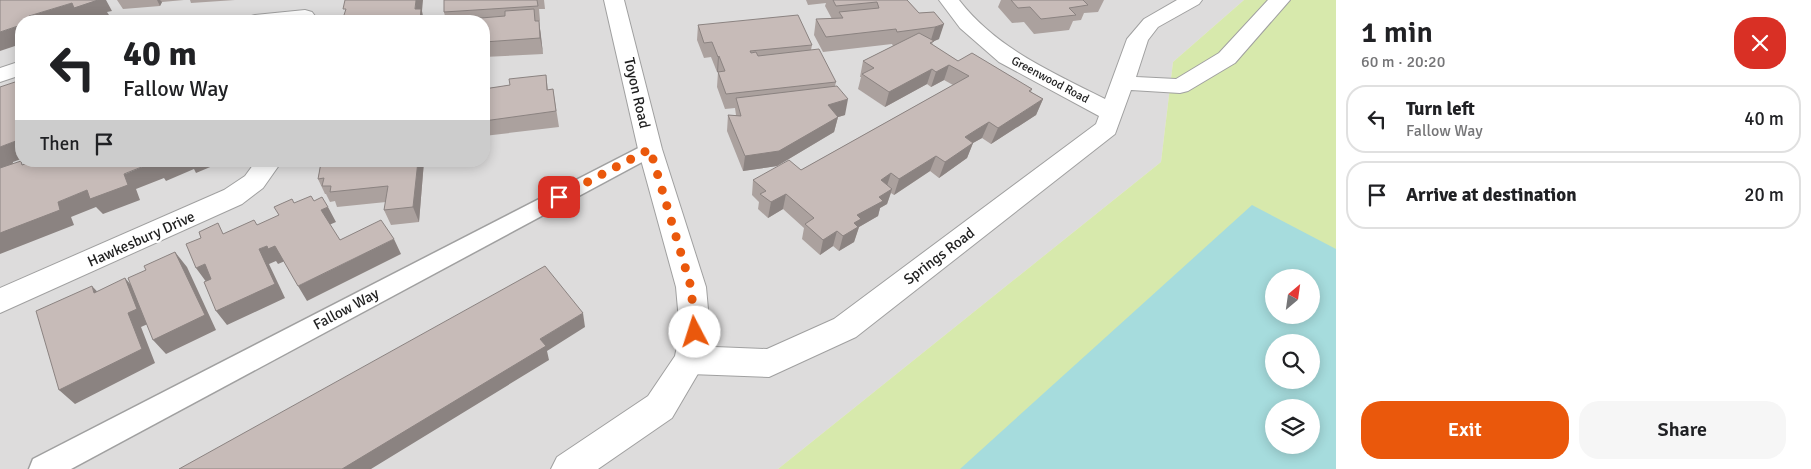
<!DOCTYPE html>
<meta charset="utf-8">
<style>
body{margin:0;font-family:Signika,sans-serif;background:#f6f6f6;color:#202124;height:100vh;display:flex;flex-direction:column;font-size:19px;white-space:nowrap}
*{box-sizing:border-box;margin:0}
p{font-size:16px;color:#757577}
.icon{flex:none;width:28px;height:28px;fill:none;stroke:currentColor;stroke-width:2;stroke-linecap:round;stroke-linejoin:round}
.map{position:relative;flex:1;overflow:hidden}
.drawer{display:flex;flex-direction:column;background:#fff;width:475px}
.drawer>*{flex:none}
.banner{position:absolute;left:15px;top:15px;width:475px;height:152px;border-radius:20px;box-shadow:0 2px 12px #0003;background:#fff;color:#202124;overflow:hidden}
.needle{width:32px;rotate:29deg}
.buttons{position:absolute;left:1265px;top:269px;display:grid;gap:10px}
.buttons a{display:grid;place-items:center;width:55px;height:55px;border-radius:50%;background:#fff;box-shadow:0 2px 12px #0003;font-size:25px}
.pin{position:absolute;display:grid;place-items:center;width:42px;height:42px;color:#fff;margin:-21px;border-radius:10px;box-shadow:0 2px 8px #0006}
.me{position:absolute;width:55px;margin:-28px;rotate:355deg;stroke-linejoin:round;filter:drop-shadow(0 0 4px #0008)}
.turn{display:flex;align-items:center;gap:18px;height:105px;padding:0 25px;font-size:22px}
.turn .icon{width:65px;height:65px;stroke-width:2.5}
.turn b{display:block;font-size:35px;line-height:42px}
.then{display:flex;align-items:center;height:48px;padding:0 25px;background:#0003;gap:10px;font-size:19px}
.round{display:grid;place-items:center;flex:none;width:52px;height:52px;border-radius:20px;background:#f6f6f6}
.head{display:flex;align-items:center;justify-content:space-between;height:85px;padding:0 25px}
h1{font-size:30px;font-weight:600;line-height:38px}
.action{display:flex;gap:10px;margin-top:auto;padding:10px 25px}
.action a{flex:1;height:58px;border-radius:20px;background:#ea580c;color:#fff;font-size:20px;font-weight:600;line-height:58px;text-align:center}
.action a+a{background:#f6f6f6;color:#202124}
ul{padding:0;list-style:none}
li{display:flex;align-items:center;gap:15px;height:68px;margin:0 10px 8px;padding:0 15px;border:2px solid #e0e0e0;border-radius:20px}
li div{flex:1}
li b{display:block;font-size:19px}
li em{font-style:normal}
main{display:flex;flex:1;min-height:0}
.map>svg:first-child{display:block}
</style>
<main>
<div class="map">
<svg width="1336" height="469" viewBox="0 0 1336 469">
<rect width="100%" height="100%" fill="#f0eae5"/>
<path fill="#dddcdc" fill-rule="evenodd" d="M0 0H1244L1173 62 1161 162 778 469H0ZM21 21H484V161H21Z"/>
<path fill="#d7e9ac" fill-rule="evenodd" d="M1244 0H1336V469H778L1161 162 1173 62ZM1274 278H1311V315H1274ZM1274 342H1311V380H1274ZM1274 408H1311V445H1274Z"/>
<path fill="#a6dcdd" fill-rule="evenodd" d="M1252 205 1336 249V469H960ZM1274 278H1311V315H1274ZM1274 342H1311V380H1274ZM1274 408H1311V445H1274Z"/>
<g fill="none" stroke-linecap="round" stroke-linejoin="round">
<defs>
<path id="service" d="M650 142 657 144 660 149 657 154 71 469H29L33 459Z"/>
<path id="minor" d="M939 0H959C997 49 1052 72 1105 99L1127 39 1144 19 1177 0H1202L1199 4 1158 27 1148 40 1136 77 1176 79 1219 53 1268 0H1290L1235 63 1188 91 1180 93 1131 90 1115 134 856 337 769 377 690 374 679 370 674 360 679 350 690 346 767 349 834 319 1096 124 1099 116 999 62 960 28Z
M305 10 312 12 315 16 312 20 245 21 248 17 255 15Z
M21 61V75L0 82V68Z
M256 161H282L263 188 242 204 0 313V288L224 190 245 176Z"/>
<path id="tertiary" d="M604 0H624L662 149 706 287 710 332 706 360 672 418 598 469H551L557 457 648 396 675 356 680 332 676 287 638 149Z"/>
</defs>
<use href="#service" stroke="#a0a0a0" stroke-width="3"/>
<use href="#minor" stroke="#a0a0a0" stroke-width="2"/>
<use href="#tertiary" stroke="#a0a0a0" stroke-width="2"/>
<use href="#service" fill="#fff" fill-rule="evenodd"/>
<use href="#minor" fill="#fff" fill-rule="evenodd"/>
<use href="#tertiary" fill="#fff" fill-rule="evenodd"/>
</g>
<path fill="#aba19e" d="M117 0H184L162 2 160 6 123 9Z
M190 0H235L191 3Z
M444 0H544L545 9H539L540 21H539L543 54 484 57V21H446L444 12Z
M806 0H907L919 13 934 12 939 39 933 41 932 45 958 61 1032 89 1031 92 1043 99 1036 115 991 144 982 138 973 143 967 158 939 178 930 171 894 195 891 193 887 204 880 208 878 216 859 227 854 242 839 251 833 246 820 255 802 239 804 228 783 209 768 218 758 209 759 202 752 195 753 180 801 170 953 85 944 80 931 87 927 84 885 107 858 89 861 77H860L863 61 893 46 892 44 823 52 814 35 816 19H832L825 6 826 3 808 5Z
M1001 0H1104L1098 12 1084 13 1081 20 1073 21 1069 30 1034 34 1024 22 1012 23 998 7Z
M698 25 812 45 811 50 836 82 835 86 845 115 838 117 834 132 777 166 743 171 727 131 728 115H736L735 108 725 109 717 87 718 72H717L711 57 704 58 697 40Z
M546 75 548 90 553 89 559 127 484 136V89L510 85Z
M315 161H424L419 222 391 225 384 210 386 202 337 207 335 201 330 202 326 194H325L318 179 320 167H318Z"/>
<path fill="#8b8381" d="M98 0H106L112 11 107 12 109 15 88 21H83L81 18 71 21H31L29 16 72 3Z
M157 0H160L162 2 160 6Z
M416 0H423L422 11 424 21H420L415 9Z
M539 21 541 36 543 54 540 38Z
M944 24 939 39 930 43 935 27Z
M21 25V44L0 51V32Z
M719 56 718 72H717L718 57Z
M949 65 944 80 931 87 936 72Z
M932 69 927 84 885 107 889 92Z
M848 99 845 115 825 121 828 105Z
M1043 99 1036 115 991 144 998 128Z
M838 117 834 132 777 166 743 171 745 156Z
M989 122 982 138 973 143 967 158 939 178 945 162 965 137Z
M21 139V159L13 162 12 170 0 174V147Z
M936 156 930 171 894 195 899 179Z
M166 161H218L214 163 215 165 196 173 194 169 166 181 164 178 136 189 140 200 103 214 96 207 71 217 74 225 0 254V233L58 202 154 162Z
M418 161H424L419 222 413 207Z
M891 173 886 189 881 180Z
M892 189 887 204 880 208 878 216 859 227 854 242 839 251 843 236 857 215 879 197Z
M786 194 783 209 768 218 771 202Z
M328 207 336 222 329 225 321 210Z
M837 231 833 246 820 255 823 240Z
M394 239 401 254 307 301 298 286Z
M267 246H275L285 261 278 264 276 261 269 264 285 298 227 325 216 311 259 249Z
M175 252 187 267 216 330 166 354 153 340Z
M205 264 216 279 207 283 196 268Z
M125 278 138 293 150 323 141 327 155 363 75 404 59 390 128 313Z
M92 286 106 301 94 293Z
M583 313 585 327 547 351 549 360 371 469H342L540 339Z"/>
<path fill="#c7bbb8" stroke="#8b8381" d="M0 0H98L74 8 72 3 29 16 31 21H21V25L0 32Z
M345 0H416L415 9H421L420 21H342L346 9H343Z
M444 0H537L538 6 444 12Z
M833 0H907L919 13 934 12 944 24 935 27 897 32 896 29 826 37 816 19 843 18 839 12 879 8 877 2 836 6Z
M1011 0H1083L1088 5 1069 8 1076 15 1041 19 1030 7 1018 8Z
M534 9 535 21H539L540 38 484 42V21H457V20L505 16V11Z
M798 15 812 45 750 51 751 53 756 52 758 56 819 49 836 82 726 94 718 72 725 71 719 56 718 57 712 42 704 43 698 25Z
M919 33 934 41 930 43 958 61 972 53 1032 89 1029 91 1043 99 998 128 989 122 976 130 965 137 973 143 945 162 936 156 899 179 891 173 881 180 892 189 879 197 883 201 857 215 861 219 854 223 858 227 843 236 837 231 823 240 805 224 814 218 786 194 771 202 760 194 766 191 753 180 789 160 801 170 969 76 949 65 936 72 932 69 889 92 862 74 874 68 863 61Z
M546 75 547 90 553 89 556 111 484 121V89L510 85 509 79Z
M21 80V139L0 147V87Z
M837 86 848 99 828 105 838 117 779 151 745 156 728 115 741 116 736 98Z
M21 161 22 165 32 161H166L155 166 154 162 124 174 128 185 90 199 87 190 58 202 60 210 0 233V168Z
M331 161H418L413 207 384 210 388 186 330 192 331 186H322L324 178 318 179 321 163Z
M311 196 314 201 322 197 328 207 321 210 340 240 381 220 394 239 298 286 275 246 268 249 267 246 259 249 275 284 216 311 204 282 211 279 205 264 196 268 186 244 201 238 199 232 218 223 223 234 254 220 257 225 279 215 274 207 292 199 294 203Z
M175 252 205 315 153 340 128 278 146 270 144 266Z
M545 266 583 313 540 339 546 346 342 469H179Z
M125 278 137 309 128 313 142 349 59 390 36 311 92 286 94 293Z"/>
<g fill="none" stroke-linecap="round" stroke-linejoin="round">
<path stroke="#ea580c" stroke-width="9" stroke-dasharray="0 16.2" d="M559 197 650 149 691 287 695 332"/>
</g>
<g text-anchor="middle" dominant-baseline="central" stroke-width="4.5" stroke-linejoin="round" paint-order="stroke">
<g font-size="12" fill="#1f1f1f" stroke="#fff">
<text transform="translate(1050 80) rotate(28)">Greenwood Road</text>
</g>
<g font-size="15" fill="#1f1f1f" stroke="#fff">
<text transform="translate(637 93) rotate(77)">Toyon Road</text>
<text transform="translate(141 239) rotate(-24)">Hawkesbury Drive</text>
<text transform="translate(939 256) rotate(-37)">Springs Road</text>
<text transform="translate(346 309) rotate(-28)">Fallow Way</text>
</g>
</g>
</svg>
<div class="buttons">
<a><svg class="needle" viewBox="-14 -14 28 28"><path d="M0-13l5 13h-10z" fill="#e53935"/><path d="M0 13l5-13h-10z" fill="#757577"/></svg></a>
<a><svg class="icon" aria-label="search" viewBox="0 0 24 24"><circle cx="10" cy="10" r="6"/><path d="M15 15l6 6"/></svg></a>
<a><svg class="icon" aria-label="layers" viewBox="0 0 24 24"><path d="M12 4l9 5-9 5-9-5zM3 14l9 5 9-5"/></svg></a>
</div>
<div class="pin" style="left:559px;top:197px;background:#d93025"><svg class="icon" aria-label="arrive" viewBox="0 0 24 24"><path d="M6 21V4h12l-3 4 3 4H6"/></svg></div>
<svg class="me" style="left:695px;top:332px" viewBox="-20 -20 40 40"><circle r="19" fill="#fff"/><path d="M0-13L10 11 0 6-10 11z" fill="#ea580c"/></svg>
<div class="banner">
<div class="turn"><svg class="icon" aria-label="left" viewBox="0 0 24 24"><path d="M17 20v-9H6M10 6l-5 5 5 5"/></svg><div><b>40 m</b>Fallow Way</div></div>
<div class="then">Then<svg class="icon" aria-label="arrive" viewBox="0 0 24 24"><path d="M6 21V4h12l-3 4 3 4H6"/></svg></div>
</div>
</div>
<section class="drawer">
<div class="head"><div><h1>1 min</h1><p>60 m · 20:20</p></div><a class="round" style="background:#d93025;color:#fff"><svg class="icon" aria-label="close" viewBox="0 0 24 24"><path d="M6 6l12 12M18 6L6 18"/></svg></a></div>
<ul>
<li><svg class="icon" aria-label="left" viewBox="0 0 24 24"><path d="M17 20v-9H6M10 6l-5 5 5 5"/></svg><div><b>Turn left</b><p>Fallow Way</p></div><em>40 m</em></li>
<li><svg class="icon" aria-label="arrive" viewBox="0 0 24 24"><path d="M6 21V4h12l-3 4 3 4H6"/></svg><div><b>Arrive at destination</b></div><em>20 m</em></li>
</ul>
<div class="action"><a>Exit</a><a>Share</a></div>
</section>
</main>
